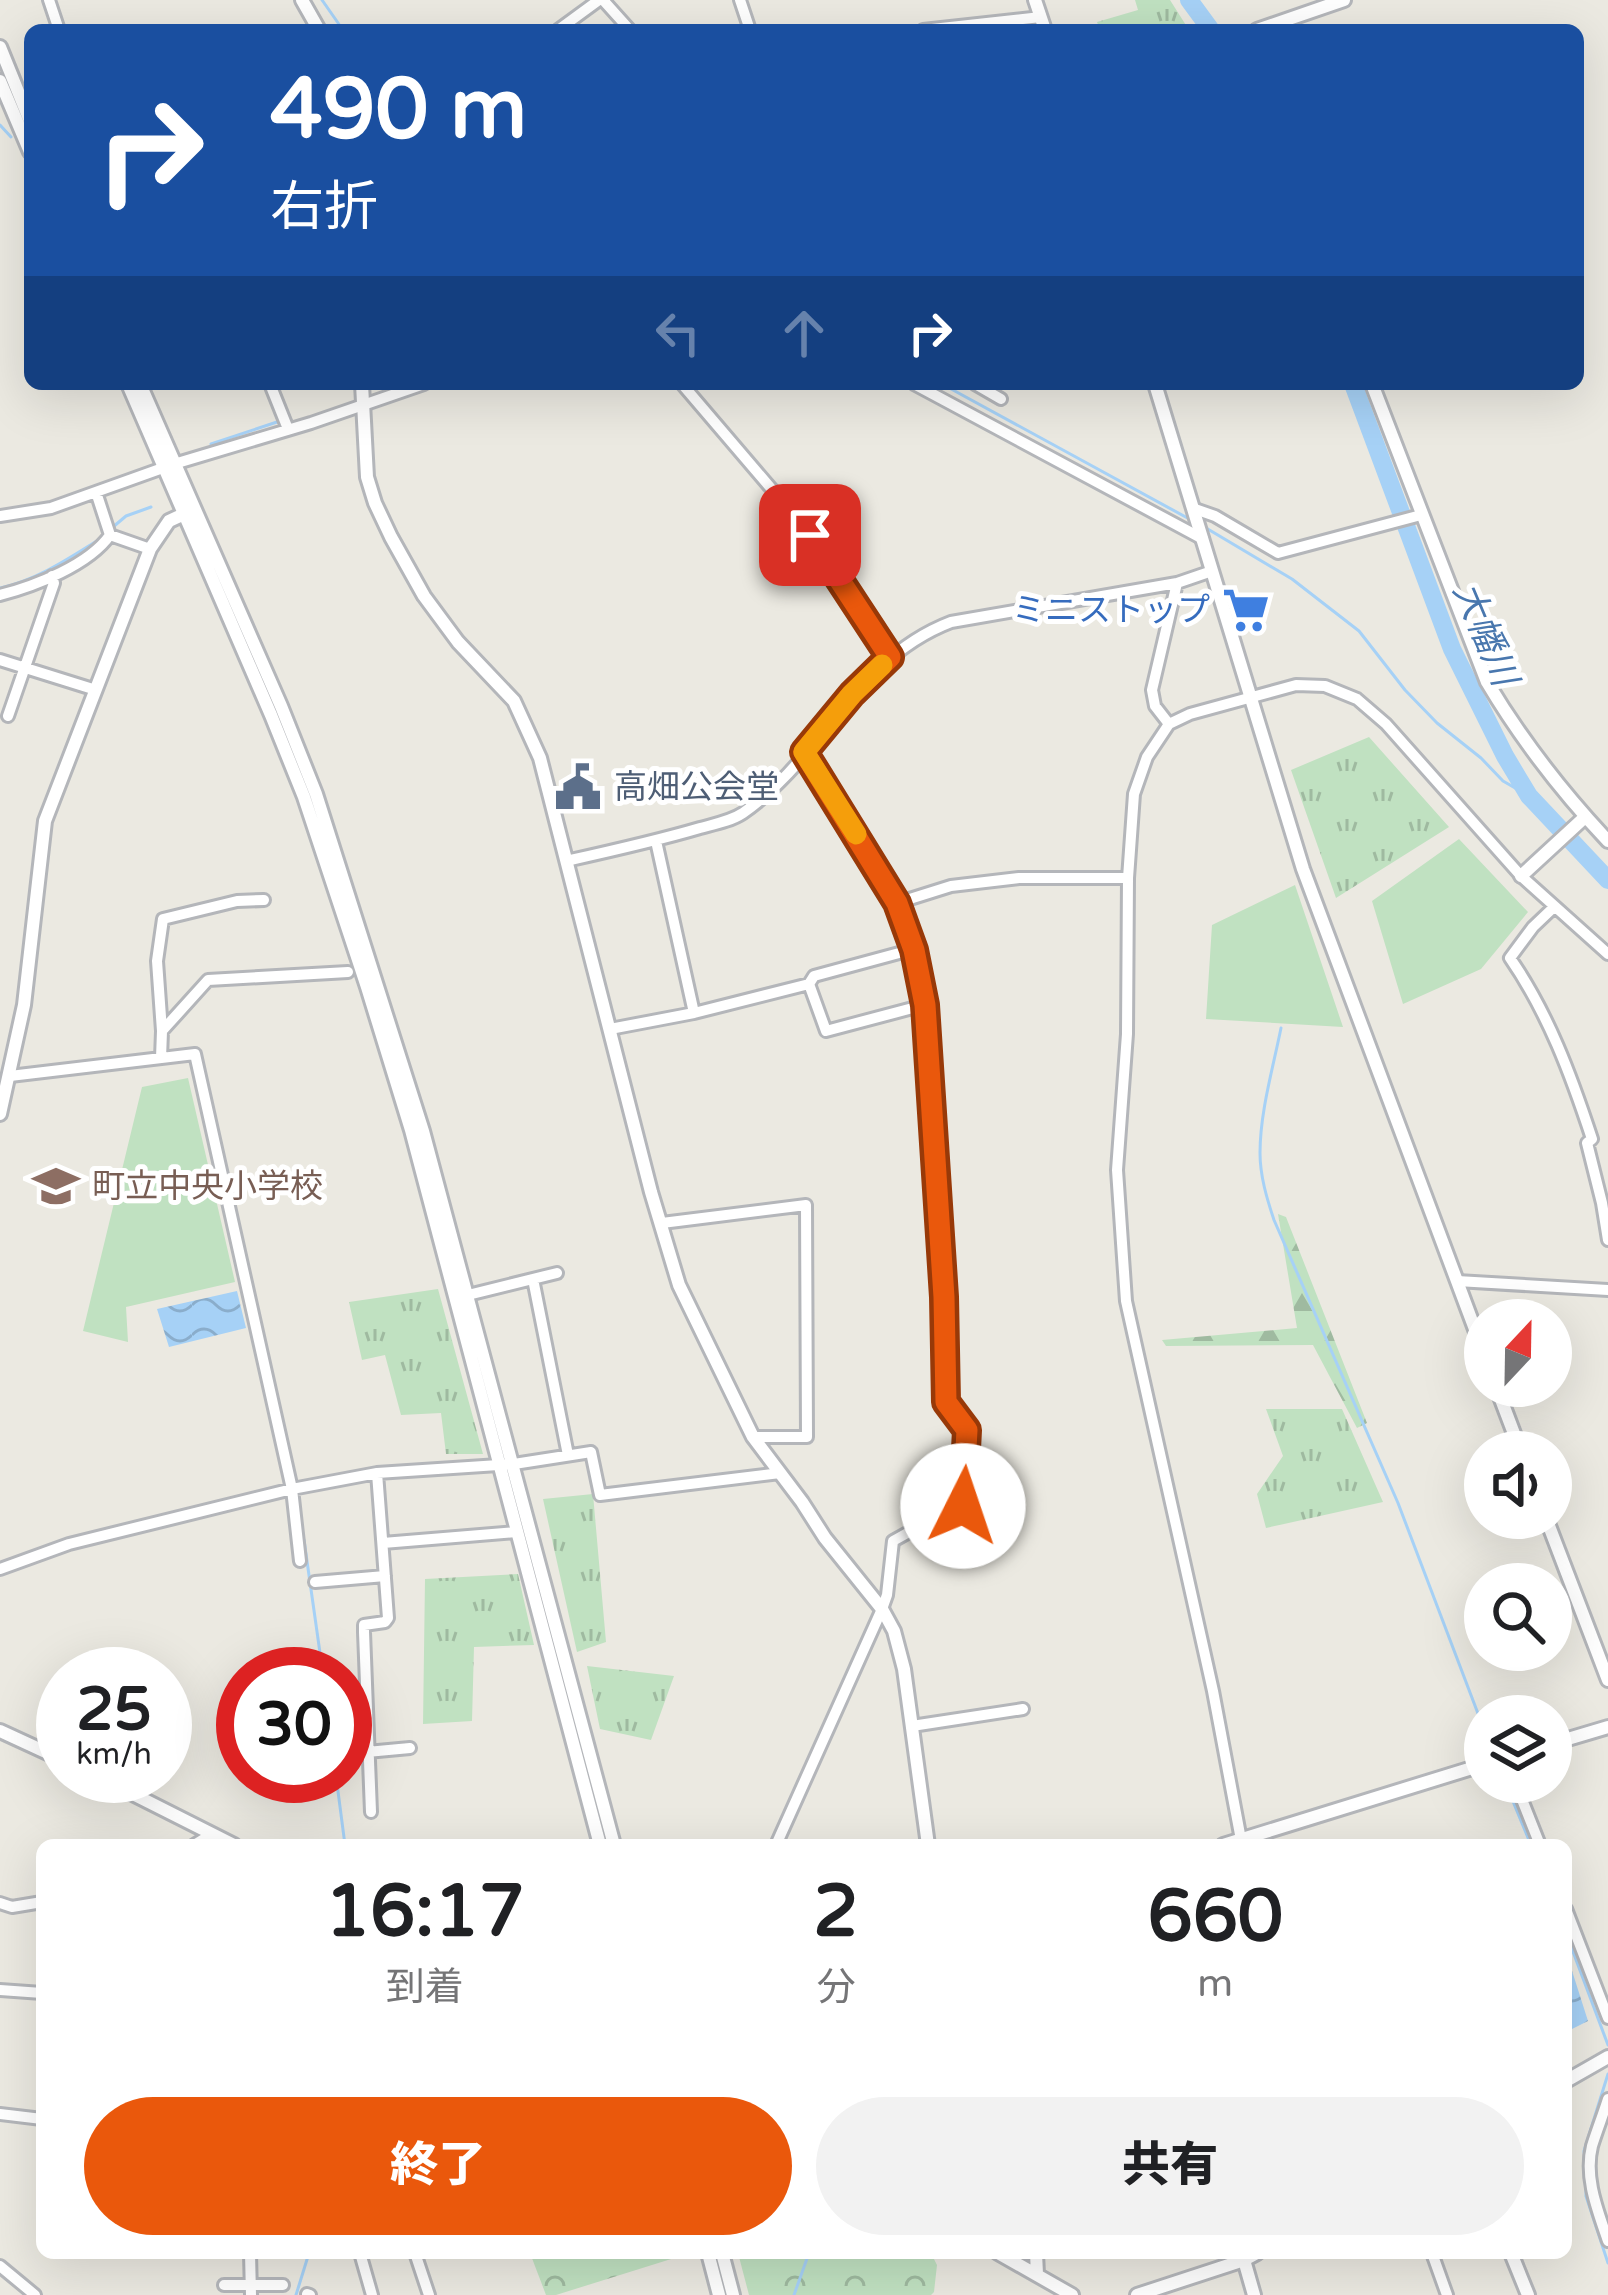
<!DOCTYPE html>
<html lang="ja">
<meta charset="utf-8">
<style>
body{margin:0;font-family:"Varela Round","Noto Sans JP",sans-serif;background:#f2f2f2;color:#202124;height:100vh;display:flex;flex-direction:column;font-size:45px;white-space:nowrap}
*{box-sizing:border-box;margin:0}
p{font-size:39px;color:#757577}
.icon{flex:none;width:66px;height:66px;fill:none;stroke:currentColor;stroke-width:2;stroke-linecap:round;stroke-linejoin:round}
.map{position:relative;flex:1;overflow:hidden}
.details{position:absolute;left:36px;top:1839px;width:1536px;height:420px;display:flex;flex-direction:column;background:#fff;border-radius:18px;box-shadow:0 12px 48px #0002}
.details>*{flex:none}
.hud{position:absolute;left:24px;top:24px;width:1560px;height:366px;border-radius:18px;box-shadow:0 12px 48px #0002;background:#1a4fa0;color:#fff;overflow:hidden}
.needle{width:78px;rotate:22deg}
.tools{position:absolute;left:1464px;top:1299px;display:grid;gap:24px}
.tools a{display:grid;place-items:center;width:108px;height:108px;border-radius:50%;background:#fff;box-shadow:0 12px 48px #0002;font-size:60px}
.speed{position:absolute;left:36px;top:1647px;display:flex;gap:24px;font-size:60px;font-weight:700;text-align:center}
.speed>*{display:grid;place-content:center;width:156px;height:156px;border-radius:50%;background:#fff;box-shadow:0 12px 48px #0002;line-height:1}
.speed small{font-size:30px;font-weight:400}
.speed .limit{border:18px solid #d22;background:#fff;color:#111}
.pin{position:absolute;display:grid;place-items:center;width:102px;height:102px;color:#fff;margin:-51px;border-radius:24px;box-shadow:0 6px 18px #0006}
.me{position:absolute;width:132px;margin:-66px;rotate:4deg;stroke-linejoin:round;filter:drop-shadow(0 0 9px #0008)}
.turn{display:flex;align-items:center;gap:42px;height:252px;padding:0 48px;font-size:54px}
.turn .icon{width:156px;height:156px;stroke-width:2.5}
.turn b{display:block;font-size:84px;line-height:102px}
.lanes{display:flex;align-items:center;height:114px;padding:0 48px;background:#0003;justify-content:center;gap:60px;direction:ltr}
.lanes .off{opacity:.35}
.eta{display:flex;justify-content:space-evenly;align-items:center;height:204px;text-align:center}
.eta b{font-size:72px;font-weight:800;line-height:84px}
.action{display:flex;gap:24px;margin-top:auto;padding:24px 48px}
.action a{flex:1;height:138px;border-radius:72px;background:#ea580c;color:#fff;font-size:48px;font-weight:800;line-height:138px;text-align:center}
.action a+a{background:#f2f2f2;color:#202124}
.map>svg:first-child{display:block}
</style>
<div class="map">
<svg width="1608" height="2295" viewBox="0 0 1608 2295">
<defs>
<pattern id="grass-tufts" width="24" height="20" patternUnits="userSpaceOnUse" patternTransform="scale(3)"><rect width="24" height="20" fill="#c0e1c1"/><path d="M3 7l-1-3M5 7V3M7 7l1-3M15 17l-1-3M17 17v-4M19 17l1-3" fill="none" stroke="#9fbaa0"/></pattern>
<pattern id="forest-firs" width="22" height="20" patternUnits="userSpaceOnUse" patternTransform="scale(3)"><rect width="22" height="20" fill="#c0e1c1"/><path d="M5 1l3.5 6h-7zM16 11l3.5 6h-7z" fill="#9fbaa0"/></pattern>
<pattern id="park-crowns" width="20" height="18" patternUnits="userSpaceOnUse" patternTransform="scale(3)"><rect width="20" height="18" fill="#c0e1c1"/><path d="M2 6a3 3 0 1 1 6 0M12 15a3 3 0 1 1 6 0" fill="none" stroke="#9fbaa0"/></pattern>
<pattern id="water-waves" width="16" height="10" patternUnits="userSpaceOnUse" patternTransform="scale(3)"><rect width="16" height="10" fill="#a6d1f6"/><path d="M0 5q4-4 8 0t8 0" fill="none" stroke="#8aadcb"/></pattern>
</defs>
<rect width="100%" height="100%" fill="#ebe9e1"/>
<path fill="url(#grass-tufts)" d="M1135 0H1170L1189 30H1100L1097 22 1138 10Z
M1369 737 1449 827 1336 898 1291 770Z
M438 1289 483 1454H446L441 1413 401 1415 385 1355 362 1360 349 1302Z
M1266 1409H1342L1383 1502 1266 1528 1257 1494 1283 1456Z
M593 1494 606 1642 577 1652 543 1499Z
M518 1574 534 1645 474 1647 472 1721 423 1724 425 1579Z
M587 1666 674 1676 651 1740 600 1729Z"/>
<path fill="url(#forest-firs)" d="M1278 1214 1286 1217 1367 1423 1357 1428 1313 1345 1166 1346 1162 1340 1297 1328Z"/>
<path fill="url(#park-crowns)" d="M530 2253H684V2255L556 2295H546Z
M738 2253H931L937 2265 934 2292 931 2295H749Z"/>
<path fill="#c0e1c1" d="M1459 839 1528 912 1481 969 1403 1004 1372 901Z
M1295 885 1343 1027 1206 1019 1212 925Z
M188 1078 235 1282 126 1307 128 1342 83 1331 142 1087Z"/>
<path fill="url(#water-waves)" d="M237 1291 246 1328 169 1347 157 1309Z
M1566 1952 1588 2021 1566 2032Z"/>
<g fill="none" stroke-linecap="round" stroke-linejoin="round">
<path stroke="#a6d1f6" stroke-width="3" d="M322 0 343 30
M0 125 11 137
M942 384 1193 521
M211 444 280 421V419
M1201 525 1292 579 1359 631 1405 690 1437 723 1481 758 1503 781 1529 796
M113 527 126 516 151 507
M0 588C37 580 68 559 100 539
M1281 1028C1273 1068 1260 1112 1260 1153 1260 1176 1267 1199 1274 1220L1398 1503 1485 1732
M201 1059 278 1402
M304 1540 323 1674
M336 1776 345 1845
M1505 1782 1531 1845
M1566 1933 1608 2045
M1585 2159 1584 2151 1608 2074
M1586 2180V2196L1608 2263
M296 2295 309 2253
M794 2295 809 2253"/>
<path stroke="#a6d1f6" stroke-width="18" d="M1189 0 1211 30
M1353 384 1452 649 1505 756 1529 796 1608 880"/>
<defs>
<path id="minor" d="M49 0 59 30
M603 0 630 30
M740 0 750 30
M558 30 599 0
M923 30 1041 17
M270 384 288 429
M682 384 810 534 890 657
M914 384 1203 539
M975 384 1001 399
M96 492 110 535 150 549
M1195 509 1215 516 1278 553 1421 515
M0 516 51 508 174 464 311 423 424 384
M0 595C35 586 89 565 110 535
M0 660 96 690
M8 716 54 583 52 576
M1169 724 1155 706 1152 690 1177 583
M656 841 694 1013
M566 861C611 851 656 841 700 828 715 824 731 821 743 813 823 758 854 659 951 622L1177 583 1212 571
M897 903 951 886 1019 878H1128
M1554 907 1533 927 1510 958C1548 1013 1571 1075 1592 1139L1587 1143 1602 1203 1608 1240
M809 984 826 1031 924 1005
M610 1029 694 1013 809 984 814 976 914 949
M162 1031 208 980 348 972
M161 1058 162 1031 157 961 163 919 237 901 264 900
M10 1076 195 1054 292 1489 300 1561
M662 1223 806 1205 807 1437H753
M533 1279 568 1455
M1457 1281 1608 1290
M468 1295 557 1273
M383 1543 516 1532
M0 1569 69 1544 292 1489 377 1473 514 1464 591 1452 600 1495 780 1473
M315 1582 385 1576
M912 1726 1023 1709
M367 1752 410 1748
M1515 1782 1540 1845
M371 1812 364 1632V1625L385 1622 388 1618 377 1473
M194 1845 212 1834
M776 1845 882 1609 887 1595 893 1541 929 1521 958 1512 963 1506 967 1460V1430L946 1402 944 1297 924 1005 914 949 897 903 804 753
M1242 1845 1213 1691 1126 1301 1117 1170 1127 1034 1128 878 1134 794 1147 757 1169 724 1190 714 1296 685 1325 686 1357 699 1386 724 1521 876 1608 954
M0 1903 12 1907 42 1902
M1566 1909 1608 2018
M0 1990 42 1993
M1608 2099C1603 2115 1597 2130 1592 2146 1584 2178 1598 2211 1608 2241
M0 2114 42 2119
M250 2253 251 2295
M360 2253 372 2295
M415 2253 429 2295
M1432 2253 1447 2295
M0 2266 35 2295
M224 2285H283
M307 2294 310 2295"/>
<path id="tertiary" d="M302 0 319 30
M1035 0 1045 30
M1257 30 1344 0
M0 47 30 121
M0 81 30 152
M128 384 271 715 304 797 367 987 411 1130 600 1845
M140 384 281 706 316 794 423 1131 614 1845
M362 384 367 477 375 503 391 537 424 596 458 642 514 701 540 758 651 1192 679 1285 753 1437 802 1502 825 1538 882 1609 894 1631 904 1669 928 1845
M1155 384 1303 869 1485 1356
M1372 384 1487 682C1521 739 1562 792 1608 841
M1521 876 1585 817
M0 1114 24 1005 45 821 150 549 169 521 184 514
M1496 1386 1521 1452
M1546 1518 1608 1680
M0 1731 63 1760
M1551 1744 1608 1727
M97 1776 234 1845
M1223 1845 1485 1764
M1566 2081 1608 2057
M708 2253 719 2295
M722 2253 733 2295
M998 2253 1072 2295
M1036 2253 1037 2274
M1511 2253 1528 2295
M1244 2260 1254 2295
M1137 2295 1244 2260 1257 2253"/>
</defs>
<use href="#minor" stroke="#b4b6ba" stroke-width="16"/>
<use href="#tertiary" stroke="#b4b6ba" stroke-width="18"/>
<use href="#minor" stroke="#fff" stroke-width="10"/>
<use href="#tertiary" stroke="#fff" stroke-width="12"/>
</g>
<g fill="none" stroke-linecap="round" stroke-linejoin="round">
<defs>
<path id="route" d="M810 535 890 657 852 694 804 752 897 903 914 950 925 1005 944 1297 946 1402 967 1430 963 1506"/>
</defs>
<use href="#route" stroke="#983908" stroke-width="30"/>
<use href="#route" stroke="#ea580c" stroke-width="21"/>
<path stroke="#f59e0b" stroke-width="21" d="M856 834 804 752 852 694 882 665"/>
</g>
<defs>
<symbol id="supermarket-bare" viewBox="-9 -9 18 18"><path d="M-6-5.5h2.5l.6 2H6L4.5 2H-2.5L-4.4-4H-6ZM-1.5 3.2a1.3 1.3 0 1 0 .1 0ZM3 3.2a1.3 1.3 0 1 0 .1 0Z" fill="#3f7fe0" stroke="#fff" stroke-width="2.5" paint-order="stroke"/></symbol>
<symbol id="civic-bare" viewBox="-9 -9 18 18"><path d="M-.6-6.5H3V-4.5H.6V-3L4-1V1h2V6H-6V1h2V-1L-.6-3ZM-1.2 2.5V6h2.4V2.5Z" fill="#5c6f8a" stroke="#fff" stroke-width="2.5" paint-order="stroke"/></symbol>
<symbol id="school-bare" viewBox="-9 -9 18 18"><path d="M0-5L7-2L0 1L-7-2ZM-4 1L0 2.5L4 1V4Q0 6-4 4Z" fill="#8d6e63" stroke="#fff" stroke-width="2.5" paint-order="stroke"/></symbol>
</defs>
<g fill-rule="evenodd">
<use href="#supermarket-bare" x="1213" y="577" width="66" height="66"/>
<use href="#civic-bare" x="545" y="754" width="66" height="66"/>
<use href="#school-bare" x="23" y="1153" width="66" height="66"/>
</g>
<g text-anchor="middle" dominant-baseline="central" stroke-width="10" stroke-linejoin="round" paint-order="stroke">
<g font-size="33" fill="#366cbe" stroke="#fff" text-anchor="end">
<text x="1210" y="610">ミニストップ</text>
</g>
<g font-size="33" fill="#4e5e75" stroke="#fff" text-anchor="start">
<text x="614" y="787">高畑公会堂</text>
</g>
<g font-size="33" fill="#785e54" stroke="#fff" text-anchor="start">
<text x="92" y="1186">町立中央小学校</text>
</g>
<g font-size="36" font-style="italic" fill="#4977ae" stroke="#fff">
<text transform="translate(1485 634) rotate(67)">大幡川</text>
</g>
</g>
</svg>
<div class="tools">
<a><svg class="needle" viewBox="-14 -14 28 28"><path d="M0-13l5 13h-10z" fill="#e53935"/><path d="M0 13l5-13h-10z" fill="#757577"/></svg></a>
<a><svg class="icon" aria-label="sound" viewBox="0 0 24 24"><path d="M4 9h4l5-4v14l-5-4H4zM17 9q2 3 0 6"/></svg></a>
<a><svg class="icon" aria-label="search" viewBox="0 0 24 24"><circle cx="10" cy="10" r="6"/><path d="M15 15l6 6"/></svg></a>
<a><svg class="icon" aria-label="layers" viewBox="0 0 24 24"><path d="M12 4l9 5-9 5-9-5zM3 14l9 5 9-5"/></svg></a>
</div>
<div class="speed"><div>25<small>km/h</small></div><div class="limit">30</div></div>
<div class="pin" style="left:810px;top:535px;background:#d93025"><svg class="icon" aria-label="arrive" viewBox="0 0 24 24"><path d="M6 21V4h12l-3 4 3 4H6"/></svg></div>
<svg class="me" style="left:963px;top:1506px" viewBox="-20 -20 40 40"><circle r="19" fill="#fff"/><path d="M0-13L10 11 0 6-10 11z" fill="#ea580c"/></svg>
<div class="hud">
<div class="turn"><svg class="icon" aria-label="right" viewBox="0 0 24 24"><path d="M7 20v-9h11M14 6l5 5-5 5"/></svg><div><b>490 m</b>右折</div></div>
<div class="lanes"><svg class="icon off" aria-label="left" viewBox="0 0 24 24"><path d="M17 20v-9H6M10 6l-5 5 5 5"/></svg><svg class="icon off" aria-label="ahead" viewBox="0 0 24 24"><path d="M12 20V5M6 11l6-6 6 6"/></svg><svg class="icon" aria-label="right" viewBox="0 0 24 24"><path d="M7 20v-9h11M14 6l5 5-5 5"/></svg></div>
</div>
<section class="details">
<div class="eta">
<div><b>16:17</b><p>到着</p></div>
<div><b>2</b><p>分</p></div>
<div><b>660</b><p>m</p></div>
</div>
<div class="action"><a>終了</a><a>共有</a></div>
</section>
</div>
